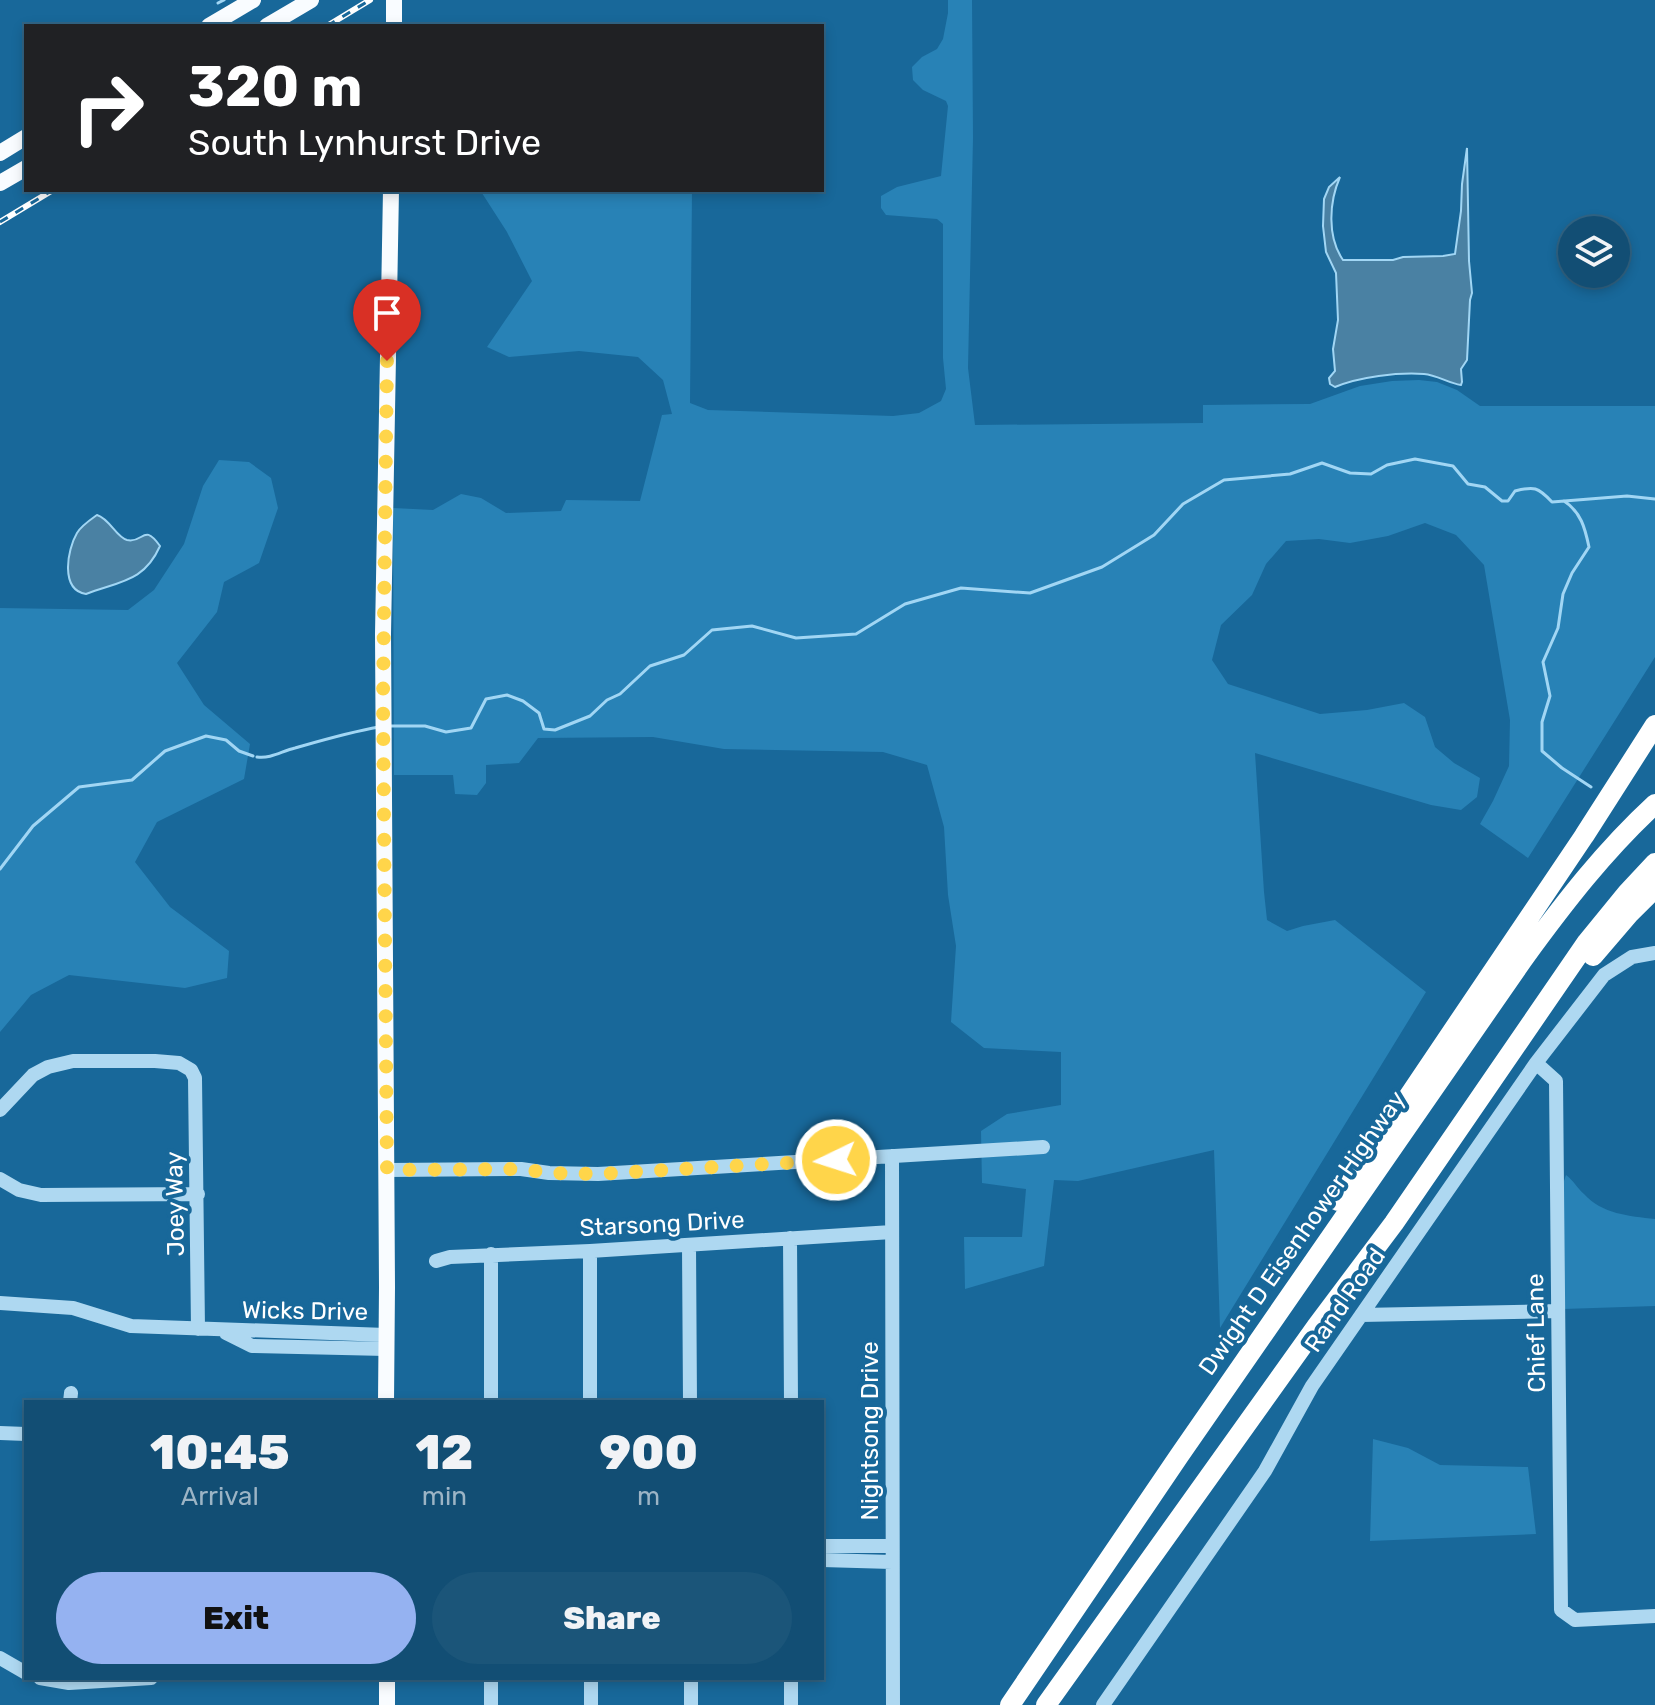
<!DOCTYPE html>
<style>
body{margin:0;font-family:Rubik,sans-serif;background:#1b5579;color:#f1f3f6;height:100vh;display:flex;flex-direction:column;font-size:30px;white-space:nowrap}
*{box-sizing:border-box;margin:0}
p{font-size:26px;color:#9cb4c5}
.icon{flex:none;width:44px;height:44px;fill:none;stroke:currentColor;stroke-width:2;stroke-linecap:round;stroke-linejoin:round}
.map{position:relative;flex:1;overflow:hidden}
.panel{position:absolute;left:24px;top:1400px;width:800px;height:280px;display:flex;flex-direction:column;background:#124e74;border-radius:0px;box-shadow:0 4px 12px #0003,0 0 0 2px #316586}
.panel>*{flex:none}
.banner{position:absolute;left:24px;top:24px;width:800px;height:168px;border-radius:0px;box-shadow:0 4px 12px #0003,0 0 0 2px #316586;background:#202124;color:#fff;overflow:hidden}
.buttons{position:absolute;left:1558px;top:216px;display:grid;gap:16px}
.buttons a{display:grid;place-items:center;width:72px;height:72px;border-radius:50%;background:#124e74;box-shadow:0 4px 12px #0003,0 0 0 2px #316586;font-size:40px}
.pin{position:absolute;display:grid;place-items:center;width:68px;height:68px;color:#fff;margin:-82px -34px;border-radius:50% 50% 50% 0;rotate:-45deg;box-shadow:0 0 8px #0007}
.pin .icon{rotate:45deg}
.me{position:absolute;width:88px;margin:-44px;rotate:266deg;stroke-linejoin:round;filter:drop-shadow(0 0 6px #0008)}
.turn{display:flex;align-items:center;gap:28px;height:168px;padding:0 32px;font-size:36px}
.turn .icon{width:104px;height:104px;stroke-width:2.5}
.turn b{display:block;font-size:56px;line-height:68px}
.eta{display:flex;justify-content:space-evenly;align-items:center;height:136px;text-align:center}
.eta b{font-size:48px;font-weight:800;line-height:56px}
.button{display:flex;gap:16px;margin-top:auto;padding:16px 32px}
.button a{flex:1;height:92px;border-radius:48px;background:#95b2f1;color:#111;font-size:32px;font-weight:800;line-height:92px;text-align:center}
.button a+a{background:#1b5579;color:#f1f3f6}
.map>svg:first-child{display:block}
</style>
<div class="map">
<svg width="1655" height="1705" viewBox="0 0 1655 1705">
<rect width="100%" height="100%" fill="#18689a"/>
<path fill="#2882b6" d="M948 0H972L973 138 968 368 975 425 1203 423V405L1310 404 1360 386 1392 381 1419 380 1437 382 1457 390 1480 406H1655V657L1528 858 1480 824 1493 801 1509 766 1510 720 1484 565 1456 535 1425 523 1388 536 1350 543 1319 539 1286 541 1266 564 1252 595 1221 625 1212 660 1228 684 1320 714 1367 710 1404 703 1425 717 1435 747 1454 763 1480 778 1477 797 1461 810 1431 805 1255 753 1264 892 1267 920 1287 931 1303 926 1335 920 1426 992 1220 1328 1214 1150 1078 1181 1054 1180 1044 1266 965 1289 964 1237H1022L1026 1189 982 1183 981 1131 1007 1114 1061 1105V1052L984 1048 951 1022 956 946 948 895 944 827 927 765 883 752 724 749 653 737 538 738 519 763 486 765V783L477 795 455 794 453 775H394L393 508 433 510 461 494 481 498 506 513 561 511 566 500 640 501 662 415 672 414 663 380 638 357 579 351 509 357 487 347 532 281 507 232 480 190H692L690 403 708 410 893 416 919 413 941 401 946 389 943 358V224L937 219 886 215 881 208V196L897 187 941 176 948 106 946 101 923 90 913 80 912 67 922 57 937 49 943 39 948 13Z
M219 460 249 462 271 478 278 508 259 563 224 582 217 612 177 663 204 705 250 744 244 779 157 822 135 862 170 907 229 951 227 978 185 988 69 975 31 995 0 1032V608L128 610 154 590 184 544 203 486Z
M1566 1175C1574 1181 1577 1188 1584 1194 1602 1214 1629 1216 1655 1219V1306L1563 1309 1562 1187Z
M1373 1439 1408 1448 1440 1465 1528 1467 1536 1534 1370 1541Z"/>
<path fill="#4a81a3" stroke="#a1d6f4" stroke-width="2" d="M1467 148 1469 261 1472 293 1470 300 1467 360 1461 369 1462 382 1461 385C1448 383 1437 375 1424 374 1398 372 1359 377 1335 387L1330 384 1329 378 1335 371 1333 349 1338 320 1336 273 1326 252 1323 226 1324 199 1329 187 1340 177C1329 202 1327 237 1343 260H1393L1403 257 1443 256 1455 254 1461 211 1462 184Z
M97 515C110 519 116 537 127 540 144 544 143 522 160 546 144 582 120 581 86 594 60 590 67 550 77 533 81 526 90 520 97 515Z"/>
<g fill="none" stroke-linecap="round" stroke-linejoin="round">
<path stroke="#a1d6f4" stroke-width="3" d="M218 3 224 0
M1564 501C1581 512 1585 528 1589 547L1572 573 1563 594 1558 628 1543 662 1550 696 1542 722V751L1562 768 1591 787
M390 726H425L446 732 471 728 486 699 507 695 523 701 539 713 544 729 555 730 590 716 607 700 620 694 650 666 684 655 712 630 752 626 796 638 856 634 905 604 961 588 1030 593 1102 567 1154 535 1183 504 1224 480 1290 474 1322 463 1350 473 1371 474 1387 465 1415 459 1453 466 1468 484 1485 487 1502 501H1508L1515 491C1534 486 1538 487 1552 502L1627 496 1655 499
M257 757C271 759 282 751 295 748 323 740 350 732 379 727
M0 869 33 826 79 787 132 780 165 751 206 736 226 740 239 751 253 756"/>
<path stroke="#aed8f1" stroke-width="14" d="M1536 1063 1556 1081 1561 1610 1575 1620 1655 1616
M0 1110 33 1075 48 1067 73 1061H155L179 1063 191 1070 195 1078 198 1329
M892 1156 893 1705
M387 1170 521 1169 549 1173 598 1174 1043 1147
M0 1179 19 1190 41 1195 198 1194
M790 1238 791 1402
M689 1245 690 1402
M590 1251V1402
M436 1261 450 1257 590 1251 892 1232
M0 1303 73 1308 131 1326 386 1335
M1361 1315 1558 1311
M226 1333 252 1346 386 1349
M70 1402 71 1393
M491 1402V1254
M0 1433 26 1434
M822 1546H892
M822 1560 892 1562
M0 1658 26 1673
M40 1678 69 1683 151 1678
M491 1678V1705
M591 1678V1705
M691 1678V1705
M791 1678V1705
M1103 1705 1265 1471 1312 1386 1536 1063 1604 975 1632 957 1655 953"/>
<path stroke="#f9fcff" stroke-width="16" d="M209 26 253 0
M267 26 311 0
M394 26V0
M0 153 26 137
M0 183 26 168
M386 1402 387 1287 383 634 391 190
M387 1678V1705"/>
<path stroke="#fff" stroke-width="20" d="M1593 956 1629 914 1655 888
M1338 1201 1584 836 1655 725
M1010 1705 1179 1456 1524 958C1564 903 1605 850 1655 804
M1046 1705 1316 1327 1394 1223 1587 942 1627 893 1655 863"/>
<defs>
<path id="rail" d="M327 26 370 0
M0 222 53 190"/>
</defs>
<use href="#rail" stroke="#fff" stroke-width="6"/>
<use href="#rail" stroke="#18689a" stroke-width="3" stroke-dasharray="9" stroke-linecap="butt"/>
</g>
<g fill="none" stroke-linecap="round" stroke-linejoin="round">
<path stroke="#ffd54a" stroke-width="14" stroke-dasharray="0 25.2" d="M387 361 383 699 387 1170 521 1169 549 1173 598 1174 836 1160"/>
</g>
<g text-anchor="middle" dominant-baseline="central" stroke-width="8" stroke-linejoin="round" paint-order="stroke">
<g font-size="24" fill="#fff" stroke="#18689a">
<text transform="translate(175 1204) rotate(-91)">Joey Way</text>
<text transform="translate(662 1224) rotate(-3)">Starsong Drive</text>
<text transform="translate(1302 1233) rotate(-55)">Dwight D Eisenhower Highway</text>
<text transform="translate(1345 1300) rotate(-55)">Rand Road</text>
<text transform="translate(305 1311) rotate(1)">Wicks Drive</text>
<text transform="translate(1536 1333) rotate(-91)">Chief Lane</text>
<text transform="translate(870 1431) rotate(-90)">Nightsong Drive</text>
</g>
</g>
</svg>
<div class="buttons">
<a><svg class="icon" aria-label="layers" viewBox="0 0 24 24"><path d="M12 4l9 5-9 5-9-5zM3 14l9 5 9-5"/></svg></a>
</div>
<div class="pin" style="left:387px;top:361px;background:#d93025"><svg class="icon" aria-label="arrive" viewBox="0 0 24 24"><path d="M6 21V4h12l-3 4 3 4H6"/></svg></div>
<svg class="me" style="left:836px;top:1160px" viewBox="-20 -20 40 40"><circle r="17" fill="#ffd54a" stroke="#fff" stroke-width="3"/><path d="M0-11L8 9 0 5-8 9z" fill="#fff"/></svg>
<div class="banner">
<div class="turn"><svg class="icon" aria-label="right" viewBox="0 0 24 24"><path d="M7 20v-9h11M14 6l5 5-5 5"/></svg><div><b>320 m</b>South Lynhurst Drive</div></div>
</div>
<section class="panel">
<div class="eta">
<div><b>10:45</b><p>Arrival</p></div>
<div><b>12</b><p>min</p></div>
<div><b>900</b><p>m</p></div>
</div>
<div class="button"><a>Exit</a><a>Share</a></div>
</section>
</div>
